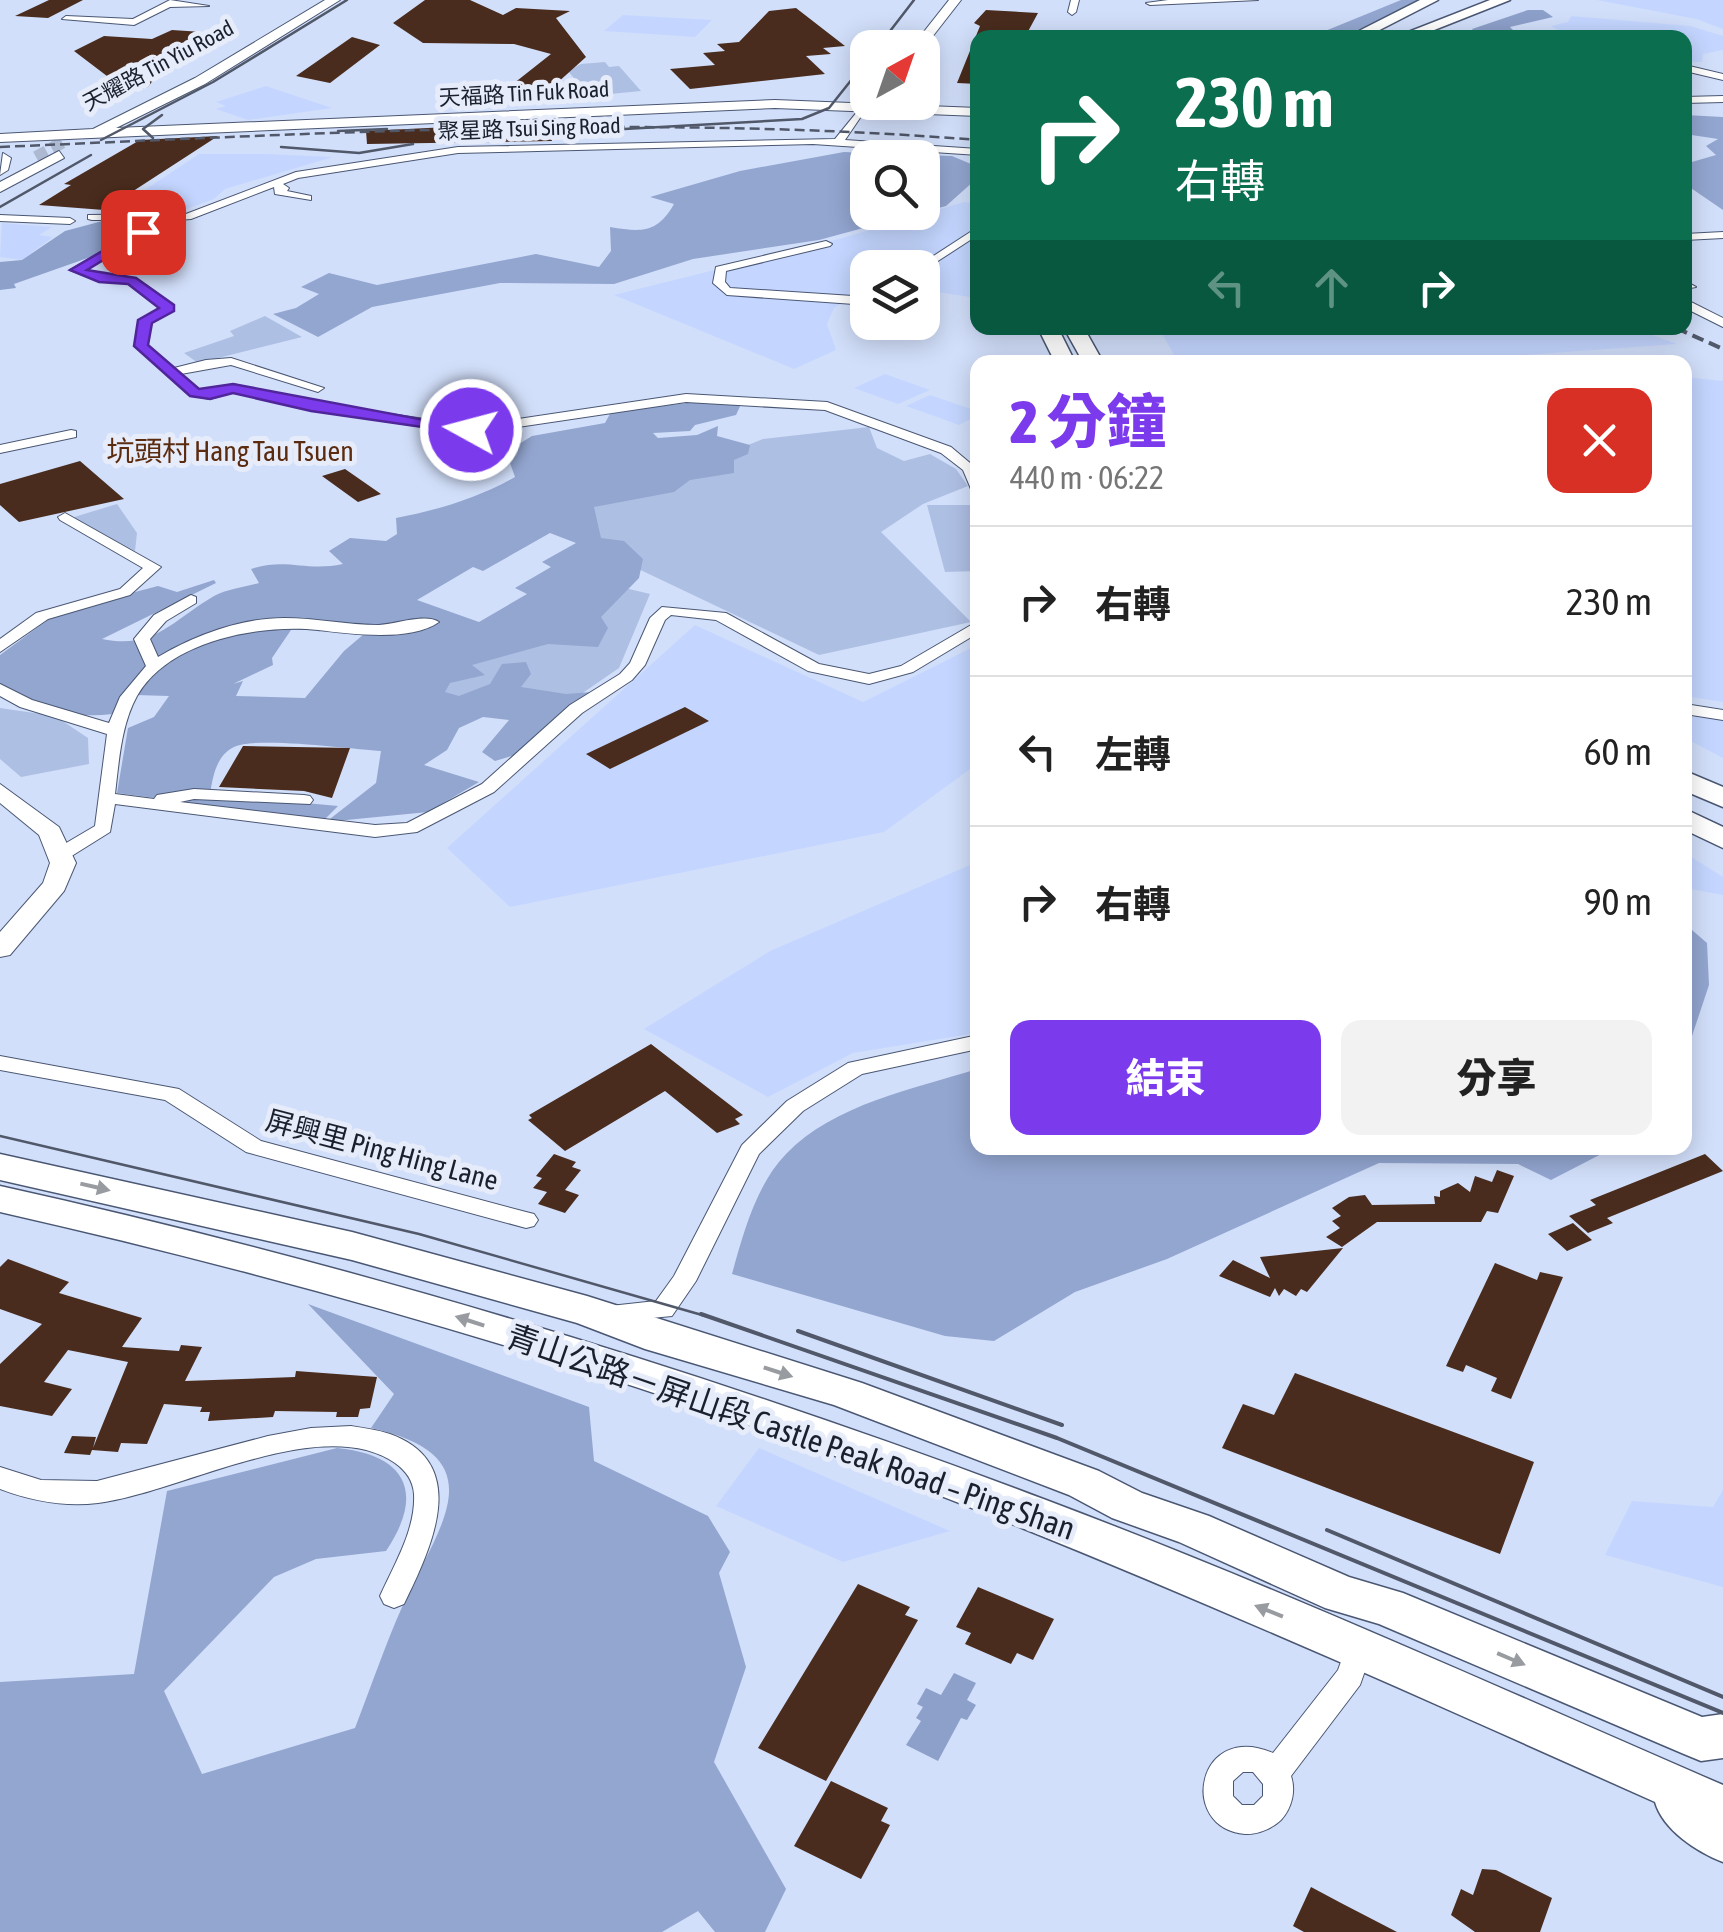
<!DOCTYPE html>
<html lang="zh-TW">
<meta charset="utf-8">
<style>
body{margin:0;font-family:"Asap Condensed","Noto Sans TC",sans-serif;background:#f2f2f2;color:#222;height:100vh;display:flex;flex-direction:column;font-size:38px;white-space:nowrap}
*{box-sizing:border-box;margin:0}
p{font-size:32px;color:#767676}
.icon{flex:none;width:55px;height:55px;fill:none;stroke:currentColor;stroke-width:2;stroke-linecap:round;stroke-linejoin:round}
.map{position:relative;flex:1;overflow:hidden}
.details{position:absolute;left:970px;top:355px;width:722px;height:800px;display:flex;flex-direction:column;background:#fff;border-radius:20px;box-shadow:0 5px 25px #0003}
.details>*{flex:none}
.top-card{position:absolute;left:970px;top:30px;width:722px;height:305px;border-radius:20px;box-shadow:0 5px 25px #0003;background:#0b6e4f;color:#fff;overflow:hidden}
.needle{width:65px;rotate:40deg}
.buttons{position:absolute;left:850px;top:30px;display:grid;gap:20px}
.buttons a{display:grid;place-items:center;width:90px;height:90px;border-radius:20px;background:#fff;box-shadow:0 5px 25px #0003;font-size:50px}
.pin{position:absolute;display:grid;place-items:center;width:85px;height:85px;color:#fff;margin:-42px;border-radius:20px;box-shadow:0 5px 15px #0006}
.me{position:absolute;width:110px;margin:-55px;rotate:277deg;stroke-linejoin:round;filter:drop-shadow(0 0 8px #0008)}
.turn{display:flex;align-items:center;gap:35px;height:210px;padding:0 40px;font-size:45px}
.turn .icon{width:130px;height:130px;stroke-width:2.5}
.turn b{display:block;font-size:70px;line-height:85px}
.lanes{display:flex;align-items:center;height:95px;padding:0 40px;background:#0003;justify-content:center;gap:50px;direction:ltr}
.lanes .off{opacity:.35}
.round{display:grid;place-items:center;flex:none;width:105px;height:105px;border-radius:20px;background:#f2f2f2}
.head{display:flex;align-items:center;justify-content:space-between;height:170px;padding:0 40px}
h1{font-size:60px;font-weight:800;line-height:75px;color:#7c3aed}
.cta{display:flex;gap:20px;margin-top:auto;padding:20px 40px}
.cta a{flex:1;height:115px;border-radius:20px;background:#7c3aed;color:#fff;font-size:40px;font-weight:800;line-height:115px;text-align:center}
.cta a+a{background:#f2f2f2;color:#222}
ul{padding:0;list-style:none}
li{display:flex;align-items:center;gap:30px;height:150px;padding:0 40px;border-top:2px solid #e0e0e0}
li div{flex:1}
li b{display:block;font-size:38px}
li em{font-style:normal}
.map>svg:first-child{display:block}
</style>
<div class="map">
<svg width="1723" height="1932" viewBox="0 0 1723 1932">
<rect width="100%" height="100%" fill="#d2dffa"/>
<path fill="#c4d6ff" d="M1597 0H1723V29L1696 19Z
M623 15 712 20 695 37 604 31Z
M1571 16 1690 26 1723 36V50L1703 54 1702 62H1685V38L1556 37 1564 34 1551 26 1568 22Z
M266 86 332 108 248 120 216 109 226 106 216 102Z
M199 154H266L333 157 225 189 214 199 170 215 113 211Z
M964 202 977 203V298L923 290 922 268H868L867 288 834 308 827 324 836 350 794 369 614 295 839 239Z
M2 223 52 227 39 235 53 237 22 260 0 257Z
M1159 328H1633L1677 344 1524 355 1522 362H1178Z
M885 374 930 390 898 404 854 388Z
M1685 377 1723 381V702L1685 696Z
M930 395 977 411V416L959 425 906 406Z
M695 625 863 702 977 645V764L884 832 510 907 447 848Z
M1685 716 1723 719V758L1685 738Z
M1685 853 1723 877V895L1685 888Z
M977 862V1033L853 1053 768 1097 644 1029 770 951Z
M759 1448 950 1531 843 1562 716 1506Z
M1723 1490V1587L1605 1555 1632 1501 1713 1507Z"/>
<path fill="#aebfe4" d="M605 62 609 67 619 66 641 91 589 96 568 71 581 64Z
M265 316 302 337 198 363 184 353 234 336 230 331Z
M869 427 877 448 904 461 930 454 956 469 968 486 923 504 881 532 971 622 819 655 630 565 560 521 763 439Z
M117 504 137 533 135 551 71 518Z
M927 505H977V571L945 572Z
M592 580 650 594 619 668 571 701 449 705 413 658Z
M0 708 55 716 88 738 89 764 21 777 0 759Z"/>
<path fill="#93a6d0" fill-rule="evenodd" d="M1401 0H1422L1342 37 1308 38Z
M1685 115 1723 117V210L1685 184V164L1716 155 1706 146 1718 139 1685 134Z
M844 152 952 156 971 164 974 181 946 206 923 212 922 158H868V212H922L819 240 693 259 614 284 500 283 372 307 318 337 273 314 296 308 319 294 301 287 329 273 377 285 536 254 599 267 611 251 610 227C641 232 657 234 674 204L650 197 740 171Z
M704 401 742 402 736 415 695 425 690 431 653 433 658 438 697 435 718 426 717 436 750 445 748 454 734 460V473L690 480 674 492 594 507 601 538 624 541 643 559 639 578 601 617 608 628 598 647 548 644 472 665 485 675 450 683 445 692 459 696 490 684 502 664 526 662 531 674 521 687 566 694 604 691 534 749 495 761 482 752 509 720 483 717 459 728 447 750 424 765 479 782 428 812 326 822 376 783 381 751C352 749 256 736 234 747 216 756 213 776 210 794L338 806 324 820 117 793 128 728 154 717 169 696 135 695 125 711C86 723 32 709 0 683V655L49 619 74 608 158 586 177 592 214 580 216 583 102 639C154 650 173 620 214 596 227 589 245 587 259 583L251 569C287 557 305 572 343 564L329 551 350 538 386 541 397 534 396 518C438 510 478 498 515 477L506 452 532 436 605 423 611 412ZM550 533 576 543 542 562 551 567 515 588 527 594 479 622 417 600 473 567 483 571ZM320 627 364 634 344 651 305 698 236 696 243 681 233 684 273 665 272 658 291 630Z
M1685 924 1707 943 1709 985 1685 1057Z
M977 1069 978 1148H1613L1551 1180 1518 1164 1379 1163 1167 1259 1075 1292 994 1341 945 1336 732 1274C743 1234 756 1185 786 1154 834 1104 914 1089 977 1069Z
M308 1304 589 1407 594 1461 708 1516 730 1552 719 1573 746 1667 714 1762 786 1889 765 1932H715L698 1911 662 1932H0V1682L134 1674 167 1491 337 1448C407 1455 425 1493 386 1551L316 1559 274 1577 164 1691 202 1774 355 1728C371 1687 385 1645 403 1605 437 1528 501 1457 371 1428L394 1394Z"/>
<path fill="#8da0ca" d="M1528 10H1543L1553 17 1510 27 1520 37H1477L1472 29Z
M110 219 160 221 99 254 14 284 16 288 0 290V262L22 260 65 231Z
M954 1673 976 1683 967 1700 976 1705 967 1720 961 1718 938 1761 906 1745 921 1721 916 1718 923 1707 917 1704 926 1688 941 1695Z"/>
<path fill="#492c1d" d="M49 0H83L48 18 15 16Z
M425 0H470L503 15 516 8 570 11 556 18 586 57 546 93 513 84 551 54 514 44 423 43 393 23Z
M796 8 845 46 823 48 831 54 806 56 825 74 690 89 670 69 715 65 703 53 725 51 717 44 739 42 769 11Z
M986 10 1038 13 1025 37 978 38V84L957 83 980 26 974 23Z
M172 30 232 34 154 79 148 87 128 92 74 51 104 36 152 39Z
M352 37 380 45 330 83 296 76Z
M550 122 552 141 367 144 366 131Z
M218 136 104 210 39 205 71 185 64 184 140 140Z
M80 461 124 499 19 522 0 505V484Z
M345 469 381 494 358 502 322 476Z
M685 707 709 721 610 769 586 754Z
M243 746 350 748 332 798 304 791 219 787Z
M651 1044 743 1115 735 1119 740 1124 717 1133 665 1091 565 1151 528 1120 532 1118 529 1115Z
M554 1154 576 1162 572 1167 581 1170 565 1190 579 1195 565 1213 538 1204 547 1192 533 1188 542 1178 536 1176Z
M1705 1154 1723 1171 1607 1218 1613 1223 1588 1233 1569 1216 1596 1205 1590 1200Z
M1497 1170 1514 1176 1498 1213 1487 1211 1481 1222H1377L1342 1247 1326 1237 1340 1228 1332 1221 1341 1216 1332 1208 1349 1197 1365 1195 1372 1205 1435 1204 1434 1196 1440 1197V1191L1458 1183 1470 1192 1475 1176 1492 1182Z
M1573 1223 1592 1240 1567 1251 1548 1234Z
M1343 1248 1307 1292 1301 1289 1296 1296 1284 1289 1279 1296 1275 1288 1270 1297 1219 1276 1233 1260 1270 1278 1260 1257Z
M8 1259 69 1282 59 1293 142 1318 122 1347 179 1351 181 1345 202 1347 185 1381 295 1377 296 1371 377 1377 370 1408 360 1409 358 1417H336L337 1412 275 1411 273 1417 208 1421 210 1412H200L202 1407 164 1404 147 1444 121 1443 118 1452 92 1450 90 1455 64 1453 72 1436 96 1437 93 1448 128 1362 68 1350 44 1382 72 1389 52 1416 0 1406V1364L42 1324 0 1309V1267Z
M1495 1263 1537 1280 1540 1272 1563 1277 1511 1399 1491 1391 1497 1378 1466 1365 1463 1372 1446 1366Z
M1295 1373 1534 1462 1500 1554 1222 1448 1243 1404 1274 1415Z
M858 1584 910 1607 905 1615 918 1620 826 1781 758 1748Z
M978 1587 1054 1619 1033 1660 1017 1653 1011 1664 965 1644 971 1633 956 1627Z
M831 1781 888 1808 881 1821 890 1825 861 1879 794 1846Z
M1482 1869 1496 1870 1552 1898 1540 1932H1475L1451 1915 1461 1889 1473 1895Z
M1311 1887 1341 1903 1397 1932H1304L1293 1926Z"/>
<g fill="none" stroke-linecap="round" stroke-linejoin="round">
<path stroke="#adb9d1" stroke-width="12" stroke-dasharray="12 6" stroke-linecap="butt" d="M36 157 65 141"/>
<defs>
<path id="minor" d="M170 0 209 6 170 7 134 25 62 19 66 16 133 19Z
M1071 0H1079L1076 12 1072 15 1068 12Z
M1168 0H1258L1150 5 1146 3Z
M1685 65 1723 74V80L1685 71Z
M1723 96V102L1685 103V97Z
M857 112 862 115 845 140 978 149V155L813 144 458 153 298 178 283 184 289 188 287 191 311 196V200L275 194 274 187 191 219 178 220 86 269 100 275 135 278 173 305V311L151 323 147 345 174 368 206 360 231 358 324 388 318 392 231 365 181 374 199 389 209 391 233 384 311 402 471 426 686 394 827 402 951 447 976 468 978 493 971 489 963 470 941 453 825 410 686 402 471 434 311 410 233 392 210 399 190 395 135 346 139 321 161 308 128 283 99 281 70 270 162 220H92L88 219V215L186 214 296 172 458 147 835 139Z
M0 215 70 218 75 221 70 224 0 221Z
M978 227V235L924 270 915 268Z
M1723 232V238L1685 240V234Z
M826 241 832 244 830 246 726 271 725 282 730 288 868 297V305L727 295 713 283 716 267Z
M1685 281 1696 287 1685 289Z
M1685 299 1723 318V327L1685 308Z
M71 430 76 431V437L0 453V445Z
M65 513 161 567 130 595 48 619 0 652V639L36 613 120 589 143 568 60 520 58 517Z
M191 595 196 597V603L166 621 150 639 158 657C195 635 241 618 284 618 316 618 347 625 379 625 396 624 426 613 439 622 411 642 351 634 318 630 260 624 169 640 137 696 121 725 119 761 115 794L154 799 157 795 194 789 304 795 310 796 313 800 310 804 194 799 180 802 375 825 407 823 482 784 570 705 620 674 630 663 650 618 662 607 726 613 819 664 869 674 901 666 978 621V633L913 672 869 684 808 671 716 620 671 615 665 620 645 665 632 680 582 713 494 792 417 832 375 837 115 804 110 832 70 857H56L54 853 56 849 95 826 107 734 20 707 0 696V684L32 700 109 723 120 697 146 666 134 639 154 615Z
M1685 704 1723 710V720L1685 714Z
M978 1035V1049L862 1074 803 1111 759 1154 696 1281 672 1316 610 1322 601 1319 598 1313 601 1307 656 1301 674 1276 742 1145 787 1101 848 1063Z
M0 1056 179 1089 261 1141 526 1212 534 1214 538 1220 534 1226 526 1228 246 1152 165 1100 0 1070Z
M351 1426C364 1428 378 1430 390 1434 473 1464 430 1550 404 1604L394 1608 384 1604 380 1596C394 1565 416 1529 414 1494 413 1480 406 1471 395 1463 321 1412 180 1493 98 1503 64 1507 32 1501 0 1489V1467L41 1480 97 1481 268 1436 311 1428Z
M1359 1636 1369 1639 1373 1648 1360 1685 1291 1776C1296 1791 1292 1808 1281 1820 1273 1828 1257 1835 1245 1834 1177 1828 1197 1720 1273 1753L1338 1670 1349 1639ZM1243 1772H1253L1263 1784V1796L1254 1805H1242L1233 1796V1781Z"/>
<path id="tertiary" d="M59 151 64 158 0 192V182Z
M0 784 59 827 76 863 64 891 10 955 0 957V932L43 883 50 863 39 835 0 803Z"/>
<path id="secondary" d="M325 0H340L205 84 116 128 775 100 978 108V116L775 108 0 142V134L93 129 195 78Z
M949 0H961L922 50 911 48Z
M3 153 11 158 8 170 0 175Z"/>
<path id="primary" d="M1420 0H1438L1364 38H1345Z
M1490 0H1510L1414 38H1393Z
M1038 328H1058L1075 362H1055Z
M1064 328H1084L1103 362H1083Z
M1685 771 1723 787V807L1685 791Z
M1685 809 1723 827V848L1685 830Z
M0 1154 352 1232 587 1296 862 1383 1099 1471 1142 1493 1209 1516 1349 1577 1403 1593 1702 1717 1723 1714V1758L1701 1761 1684 1754 1379 1624 1325 1608 1179 1542 1112 1518 1069 1495 834 1405 645 1349 577 1323 352 1260 0 1180Z
M0 1186C356 1265 705 1371 1046 1500 1275 1586 1499 1688 1723 1785V1862C1697 1852 1663 1830 1655 1802 1445 1708 1235 1614 1022 1528 694 1395 345 1290 0 1212Z"/>
</defs>
<use href="#minor" stroke="#4a5773" stroke-width="2"/>
<use href="#tertiary" stroke="#4a5773" stroke-width="2"/>
<use href="#secondary" stroke="#4a5773" stroke-width="2"/>
<use href="#primary" stroke="#4a5773" stroke-width="3"/>
<use href="#minor" fill="#fff" fill-rule="evenodd"/>
<use href="#tertiary" fill="#fff" fill-rule="evenodd"/>
<use href="#secondary" fill="#fff" fill-rule="evenodd"/>
<use href="#primary" fill="#fff" fill-rule="evenodd"/>
<path stroke="#505869" stroke-width="2.5" d="M877 48 914 0
M338 131 387 129
M552 133 802 119 829 108 868 59
M153 138 143 129 162 115
M101 140 213 82 347 0
M281 147 359 153 413 144
M0 207 91 155
M0 1136 419 1234 709 1317"/>
<path stroke="#505869" stroke-width="4" d="M701 1314 1057 1438 1723 1713
M798 1331 1062 1425
M1327 1530 1723 1697"/>
<path stroke="#505869" stroke-width="2.5" stroke-dasharray="10 5" stroke-linecap="butt" d="M0 147C327 133 651 114 978 140"/>
<path stroke="#505869" stroke-width="4" stroke-dasharray="12 6" stroke-linecap="butt" d="M1676 328 1723 349"/>
</g>
<defs><path id="oneway-solid" d="M-6-.8H1V-3.2L6.5 0L1 3.2V.8H-6Z" transform="scale(2.5)"/></defs>
<g fill="#989ba0">
<use href="#oneway-solid" transform="translate(95 1187) rotate(13)"/>
<use href="#oneway-solid" transform="translate(470 1321) rotate(-162)"/>
<use href="#oneway-solid" transform="translate(778 1372) rotate(18)"/>
<use href="#oneway-solid" transform="translate(1269 1611) rotate(-158)"/>
<use href="#oneway-solid" transform="translate(1511 1659) rotate(23)"/>
</g>
<path fill="#7c3aed" stroke="#51269a" stroke-width="2.5" d="M138 230 149 232 87 270 136 278 174 305V311L152 323 148 345 199 389 233 384 478 430 471 434 311 411 233 393 210 399 190 396 134 346 138 320 159 308 128 284 99 282 70 270Z"/>
<g text-anchor="middle" dominant-baseline="central" stroke-width="10" stroke-linejoin="round" paint-order="stroke">
<g font-size="22" fill="#1b202d" stroke="#e6ecfa">
<text transform="translate(158 65) rotate(-28)">天耀路 Tin Yiu Road</text>
<text transform="translate(524 93) rotate(-3)">天福路 Tin Fuk Road</text>
<text transform="translate(529 128) rotate(-2)">聚星路 Tsui Sing Road</text>
</g>
<g font-size="28" fill="#5b2b10" stroke="#e6ecfa">
<text x="230" y="451">坑頭村 Hang Tau Tsuen</text>
</g>
<g font-size="28" fill="#1b202d" stroke="#e6ecfa">
<text transform="translate(382 1150) rotate(15)">屏興里 Ping Hing Lane</text>
</g>
<g font-size="32" fill="#1b202d" stroke="#e6ecfa">
<text transform="translate(791 1432) rotate(19)">青山公路－屏山段 Castle Peak Road – Ping Shan</text>
</g>
</g>
</svg>
<div class="buttons">
<a><svg class="needle" viewBox="-14 -14 28 28"><path d="M0-13l5 13h-10z" fill="#e53935"/><path d="M0 13l5-13h-10z" fill="#767676"/></svg></a>
<a><svg class="icon" aria-label="search" viewBox="0 0 24 24"><circle cx="10" cy="10" r="6"/><path d="M15 15l6 6"/></svg></a>
<a><svg class="icon" aria-label="layers" viewBox="0 0 24 24"><path d="M12 4l9 5-9 5-9-5zM3 14l9 5 9-5"/></svg></a>
</div>
<div class="pin" style="left:143px;top:232px;background:#d93025"><svg class="icon" aria-label="arrive" viewBox="0 0 24 24"><path d="M6 21V4h12l-3 4 3 4H6"/></svg></div>
<svg class="me" style="left:471px;top:430px" viewBox="-20 -20 40 40"><circle r="17" fill="#7c3aed" stroke="#fff" stroke-width="3"/><path d="M0-11L8 9 0 5-8 9z" fill="#fff"/></svg>
<div class="top-card">
<div class="turn"><svg class="icon" aria-label="right" viewBox="0 0 24 24"><path d="M7 20v-9h11M14 6l5 5-5 5"/></svg><div><b>230 m</b>右轉</div></div>
<div class="lanes"><svg class="icon off" aria-label="left" viewBox="0 0 24 24"><path d="M17 20v-9H6M10 6l-5 5 5 5"/></svg><svg class="icon off" aria-label="ahead" viewBox="0 0 24 24"><path d="M12 20V5M6 11l6-6 6 6"/></svg><svg class="icon" aria-label="right" viewBox="0 0 24 24"><path d="M7 20v-9h11M14 6l5 5-5 5"/></svg></div>
</div>
<section class="details">
<div class="head"><div><h1>2 分鐘</h1><p>440 m · 06:22</p></div><a class="round" style="background:#d93025;color:#fff"><svg class="icon" aria-label="close" viewBox="0 0 24 24"><path d="M6 6l12 12M18 6L6 18"/></svg></a></div>
<ul>
<li><svg class="icon" aria-label="right" viewBox="0 0 24 24"><path d="M7 20v-9h11M14 6l5 5-5 5"/></svg><div><b>右轉</b></div><em>230 m</em></li>
<li><svg class="icon" aria-label="left" viewBox="0 0 24 24"><path d="M17 20v-9H6M10 6l-5 5 5 5"/></svg><div><b>左轉</b></div><em>60 m</em></li>
<li><svg class="icon" aria-label="right" viewBox="0 0 24 24"><path d="M7 20v-9h11M14 6l5 5-5 5"/></svg><div><b>右轉</b></div><em>90 m</em></li>
</ul>
<div class="cta"><a>結束</a><a>分享</a></div>
</section>
</div>
